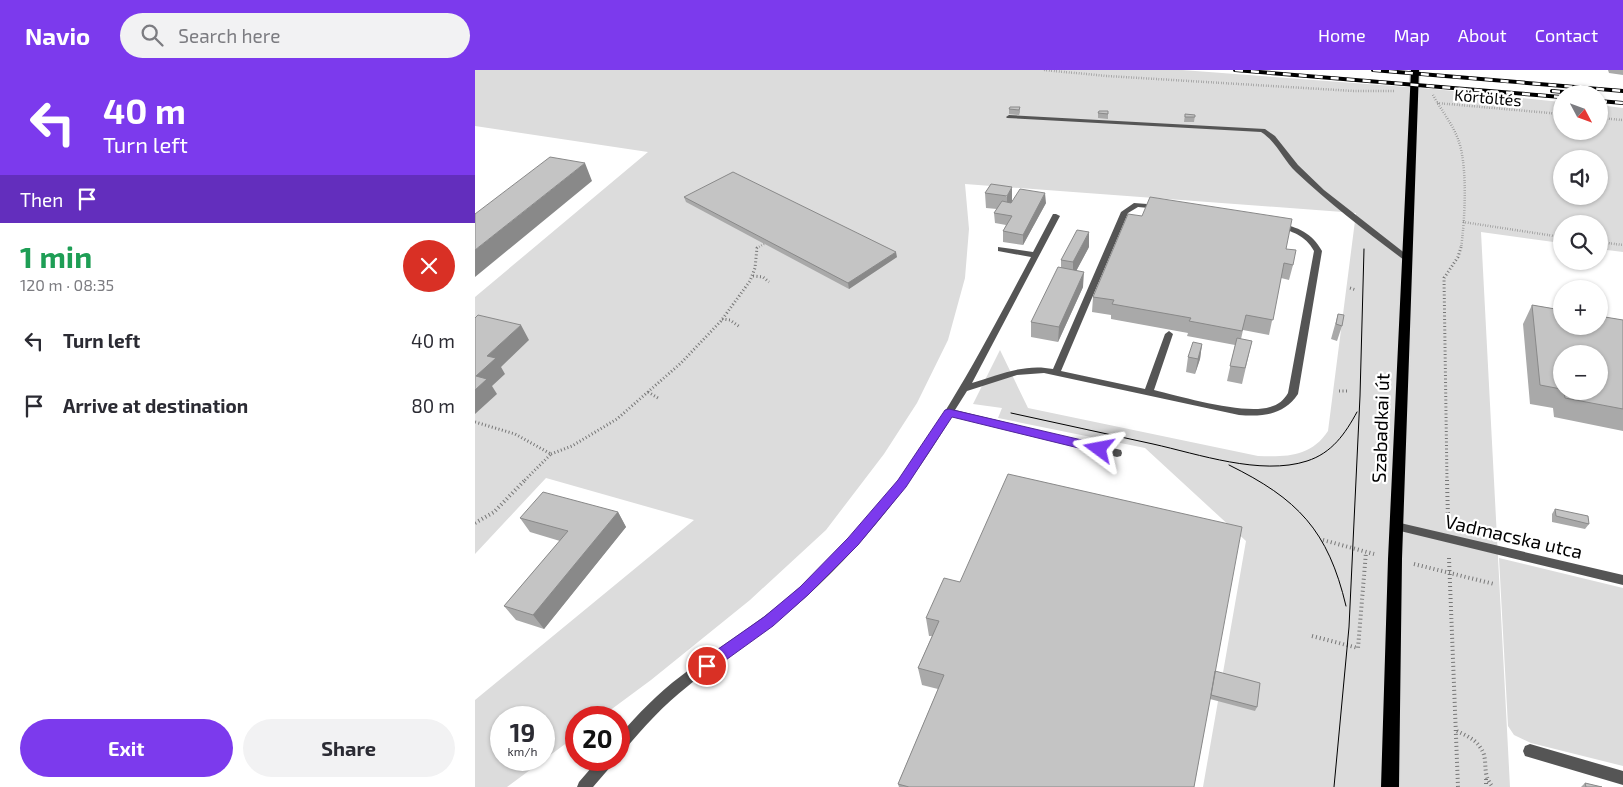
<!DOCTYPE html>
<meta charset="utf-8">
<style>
body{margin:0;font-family:"Exo 2",sans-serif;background:#f2f2f3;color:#2b2b33;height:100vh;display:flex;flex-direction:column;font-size:19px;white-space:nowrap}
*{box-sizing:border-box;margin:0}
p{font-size:16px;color:#7c7c81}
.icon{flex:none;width:28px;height:28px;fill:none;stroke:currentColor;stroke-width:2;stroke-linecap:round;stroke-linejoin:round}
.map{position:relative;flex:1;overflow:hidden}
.sheet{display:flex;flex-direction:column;background:#fff;width:475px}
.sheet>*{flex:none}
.top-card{background:#7c3aed;color:#fff;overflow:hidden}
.needle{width:32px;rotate:131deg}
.controls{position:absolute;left:1078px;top:15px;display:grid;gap:10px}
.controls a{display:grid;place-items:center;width:55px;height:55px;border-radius:50%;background:#fff;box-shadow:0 1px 4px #0004;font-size:25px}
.speed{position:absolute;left:15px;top:636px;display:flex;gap:10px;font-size:25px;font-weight:700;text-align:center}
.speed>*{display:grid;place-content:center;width:65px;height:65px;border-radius:50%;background:#fff;box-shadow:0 1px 4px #0004;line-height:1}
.speed small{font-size:12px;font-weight:400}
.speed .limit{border:8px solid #d22;background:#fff;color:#111}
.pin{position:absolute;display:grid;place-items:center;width:42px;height:42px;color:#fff;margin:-21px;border:2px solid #fff;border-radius:50%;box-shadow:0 1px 5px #0007}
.me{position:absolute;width:55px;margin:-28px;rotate:283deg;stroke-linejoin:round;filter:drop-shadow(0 0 4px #0008)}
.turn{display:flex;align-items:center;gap:18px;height:105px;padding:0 20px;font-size:22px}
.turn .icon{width:65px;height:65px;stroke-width:2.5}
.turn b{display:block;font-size:35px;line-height:42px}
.then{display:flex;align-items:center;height:48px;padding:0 20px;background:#0003;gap:10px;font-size:19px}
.round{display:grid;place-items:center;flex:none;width:52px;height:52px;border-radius:26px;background:#f2f2f3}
.summary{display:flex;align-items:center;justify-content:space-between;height:85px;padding:0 20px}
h1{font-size:30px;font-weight:700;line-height:38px;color:#1e9e55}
.primary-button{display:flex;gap:10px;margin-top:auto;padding:10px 20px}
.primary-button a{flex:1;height:58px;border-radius:30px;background:#7c3aed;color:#fff;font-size:20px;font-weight:700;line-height:58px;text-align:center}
.primary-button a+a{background:#f2f2f3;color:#2b2b33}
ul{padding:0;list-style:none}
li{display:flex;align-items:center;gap:15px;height:65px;padding:0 20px}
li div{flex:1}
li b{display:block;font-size:19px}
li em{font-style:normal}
header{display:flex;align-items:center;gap:30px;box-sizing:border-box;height:70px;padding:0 25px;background:#7c3aed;color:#fff}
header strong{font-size:24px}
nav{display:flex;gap:28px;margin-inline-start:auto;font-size:18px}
.search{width:350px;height:45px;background:#f2f2f3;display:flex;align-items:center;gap:12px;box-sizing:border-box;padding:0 18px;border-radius:28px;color:#7c7c81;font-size:19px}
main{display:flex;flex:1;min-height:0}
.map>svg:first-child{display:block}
</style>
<header>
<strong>Navio</strong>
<div class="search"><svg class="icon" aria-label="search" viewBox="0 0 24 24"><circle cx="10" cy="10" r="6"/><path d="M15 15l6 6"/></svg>Search here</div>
<nav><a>Home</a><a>Map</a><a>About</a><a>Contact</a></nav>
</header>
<main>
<section class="sheet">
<div class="top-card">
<div class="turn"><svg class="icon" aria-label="left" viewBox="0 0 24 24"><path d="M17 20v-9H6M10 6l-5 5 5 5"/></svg><div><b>40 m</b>Turn left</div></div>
<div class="then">Then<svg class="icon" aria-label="arrive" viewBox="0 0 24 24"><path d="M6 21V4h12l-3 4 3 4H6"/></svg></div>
</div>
<div class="summary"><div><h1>1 min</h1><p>120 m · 08:35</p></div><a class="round" style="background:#d93025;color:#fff"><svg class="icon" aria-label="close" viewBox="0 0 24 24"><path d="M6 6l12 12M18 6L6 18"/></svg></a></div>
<ul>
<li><svg class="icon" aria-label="left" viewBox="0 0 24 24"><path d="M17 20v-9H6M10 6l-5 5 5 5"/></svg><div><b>Turn left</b></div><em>40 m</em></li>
<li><svg class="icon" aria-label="arrive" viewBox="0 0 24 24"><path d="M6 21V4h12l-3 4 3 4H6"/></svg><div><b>Arrive at destination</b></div><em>80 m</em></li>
</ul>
<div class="primary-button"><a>Exit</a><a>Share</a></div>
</section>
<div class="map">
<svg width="1148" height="717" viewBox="0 0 1148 717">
<rect width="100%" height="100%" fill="#fff"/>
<path fill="#dcdcdc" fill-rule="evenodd" d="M0 0H707L959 19 1086 32V61H1124V35L1148 38V182L1124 179V154H1086V173L1006 162 1035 717H728L771 471 670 378 523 348 527 338 498 334 525 280 553 338 783 386C811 387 836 387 853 361L881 143 490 114 494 159 490 208 473 270 442 333 409 384 351 460 275 530 176 610 126 647 101 648V666L32 717H0V630L219 450 71 408 0 484V227L173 82 0 56ZM1086 89H1124V126H1086ZM26 648H69V690H26Z
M1024 488 1148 518V696L1056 673 1039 665 1033 656Z"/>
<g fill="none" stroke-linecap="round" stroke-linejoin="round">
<defs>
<path id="primary" d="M936 0H944L927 489 924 717H906L913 489Z"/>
</defs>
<use href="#primary" stroke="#dbdbdb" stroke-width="3"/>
<path stroke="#777" stroke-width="2.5" stroke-dasharray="0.5 2" stroke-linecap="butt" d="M569 0 632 6 879 21H920
M958 25C966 40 977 53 983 69 993 95 990 150 986 178
M962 33 1086 44
M1124 48 1148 50
M988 152 1086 167
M1124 172 1148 175
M282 178 289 174"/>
<path stroke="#777" stroke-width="3" stroke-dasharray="1 2.5" stroke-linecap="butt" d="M278 206 288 207 294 212
M875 218 881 220
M247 249 255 250 265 257
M864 321H874
M173 322 183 328
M0 352 40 364 76 384 49 411
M76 384 97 376 142 349 206 293 246 251 275 211 280 198 282 178 284 177
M972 411 969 208 983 187 986 177"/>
<path stroke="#777" stroke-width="4" stroke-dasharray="1 3" stroke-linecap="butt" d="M972 410 973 449
M0 453 19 442 50 410
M848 470 899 484
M974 488 983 717
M939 494 1019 514
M837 566 883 578 891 482
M982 661C990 665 1000 669 1005 677 1015 690 1005 703 1018 717
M1011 709V717"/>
<path fill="#555" fill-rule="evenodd" d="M534 45 790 59 800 66 823 95 849 120 936 188 932 190H929C892 162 855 134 821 102 808 90 802 72 786 62L532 48 531 47Z
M659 133 685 135 689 137 685 139 663 137 653 143 586 301 670 319 690 264 694 261 698 264 679 320C708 327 769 345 795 337 803 335 809 330 813 323L839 181C830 165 817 161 800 157L799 155 803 153C823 157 837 163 847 181L823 324C809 345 788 347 764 345L569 303 542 305 492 321 480 340 642 379 646 380 647 383 646 386 642 387 477 346C435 417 380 486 317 539 284 566 246 588 213 616 189 635 168 657 149 681L144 682V666C163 644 183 623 206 606 246 575 290 550 327 515 357 487 387 457 412 425 470 351 512 270 556 187L523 181V177L558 182 578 144H581L585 146 497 313C523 305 550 293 578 299L646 142Z
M1055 674 1148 701V715L1050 686 1048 681 1050 676Z
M123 690H139L137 695 118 717H102L104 712Z"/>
<path fill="#555" fill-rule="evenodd" d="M921 452 1148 505V515L921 460 917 459 915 456 917 453Z"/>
<use href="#primary" fill="#000" fill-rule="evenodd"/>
<path stroke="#000" stroke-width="1" d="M536 343C583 353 631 364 678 374 723 384 786 406 832 391 857 383 870 364 882 342
M754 395C823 429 853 460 871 536
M859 717 874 557 885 326 889 179"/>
<defs>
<path id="rail" d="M760 0 1086 27
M898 0 1148 21
M1077 21 1112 24
M1124 31 1148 33"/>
</defs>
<use href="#rail" stroke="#000" stroke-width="4"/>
<use href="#rail" stroke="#fff" stroke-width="2.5" stroke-dasharray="8" stroke-linecap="butt"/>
</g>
<path fill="#a9a9a9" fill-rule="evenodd" d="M1133 0H1148V5L1134 3Z
M545 37V42L544 45 534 44V39Z
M633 41V49L623 48V43Z
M710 44 720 45 719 52H709Z
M516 114 537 131 571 133 548 175 528 172V161L531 155 520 153 519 143 522 139 511 138 510 123Z
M209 127 422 187 374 219 211 132Z
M614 177 601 201 608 217 583 272 556 267V252L586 198V190Z
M811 179 818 195 814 210 806 208 794 265 768 260 766 269 777 271 767 314 752 311 760 275 712 266 713 263 636 249V245L617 242 618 227Z
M1057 235 1148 250V361L1079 347 1078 338 1055 334 1048 254ZM1086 284 1124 321H1086Z
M863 244 867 256 862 271 856 269Z
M727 274 725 289 720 304 711 302 713 287Z
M1080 439 1114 454 1110 459 1077 452V444Z
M143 442 151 457 69 559 41 550 29 536 85 471 55 462 45 448Z
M451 548 740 601 782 637 780 641 735 629 719 717H424L423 714 463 619 447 615 443 598 457 566H454Z
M1110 713 1127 717H1106Z"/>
<path fill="#898989" d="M110 93 117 111 0 207V180Z
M537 117V132L532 141V126Z
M570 123 571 133 548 175V165Z
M614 162V177L598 207V192Z
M421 182 422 187 374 219 373 213Z
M609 202 608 217 583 272 584 257Z
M46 255 54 270 26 297 30 304 17 316 22 324 0 344V320L1 306 12 286Z
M727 274 725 289 720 304 723 289Z
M143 442 151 457 69 559 58 545Z"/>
<path fill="#c4c4c4" stroke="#898989" d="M535 37H545L544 40 534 39Z
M624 41H633V44L623 43Z
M710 44 720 45V47H710Z
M75 87 110 93 0 180V144Z
M258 102 421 182 373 213 209 127Z
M516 114 537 117 532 126 510 123Z
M545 119 570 123 548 165 528 161 537 146 519 143 527 131 536 133Z
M675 127 817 149 811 179 821 180 818 195 809 193 798 250 771 245 767 261 714 251 716 248 637 234 639 230 618 227 653 144 667 146Z
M602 160 614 162 598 192 586 190Z
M583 197 609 202 584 257 556 252Z
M1057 235 1086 240V256H1124V246L1148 250V339L1090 328 1089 321H1124V284H1086V319L1065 315Z
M863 244 869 245 867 256 861 254Z
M3 245 46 255 12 286 21 288 1 306 12 309 0 320V248Z
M762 268 777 271 770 298 755 296Z
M718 272 727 274 723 289 713 287Z
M533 404 767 457 719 717H434L423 714 469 605 443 598 464 551 451 548 469 508 485 512Z
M68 422 143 442 58 545 29 536 93 461 45 448Z
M1080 439 1113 446 1114 454 1081 446Z
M740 601 785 613 782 637 736 625Z
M1110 713 1127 717H1111Z"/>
<path fill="#7c3aed" stroke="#51269a" d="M474 339 624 374 630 379 624 383 477 347 431 417 383 475 334 524 298 556 237 600 232 602 226 600 224 596 226 591 289 547 325 517 373 468 423 410 470 340Z"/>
<g text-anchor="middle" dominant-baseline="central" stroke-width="4.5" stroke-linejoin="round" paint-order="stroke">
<g font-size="16" fill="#000" stroke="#fff">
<text transform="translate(1013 27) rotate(5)">Körtöltés</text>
</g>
<g font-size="19" fill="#000" stroke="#fff">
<text transform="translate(905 358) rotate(-88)">Szabadkai út</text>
<text transform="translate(1039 466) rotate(13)">Vadmacska utca</text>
</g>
</g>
</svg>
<div class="controls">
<a><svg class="needle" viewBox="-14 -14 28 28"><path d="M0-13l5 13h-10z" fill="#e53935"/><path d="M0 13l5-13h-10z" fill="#7c7c81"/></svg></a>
<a><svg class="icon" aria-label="sound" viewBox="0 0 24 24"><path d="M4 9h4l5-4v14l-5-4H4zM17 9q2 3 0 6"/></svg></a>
<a><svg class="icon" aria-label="search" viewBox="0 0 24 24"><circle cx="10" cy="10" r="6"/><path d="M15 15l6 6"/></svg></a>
<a>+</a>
<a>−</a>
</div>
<div class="speed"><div>19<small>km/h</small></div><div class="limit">20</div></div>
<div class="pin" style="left:232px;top:596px;background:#d93025"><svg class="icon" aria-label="arrive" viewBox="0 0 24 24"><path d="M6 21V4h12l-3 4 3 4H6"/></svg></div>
<svg class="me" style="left:624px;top:379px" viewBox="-20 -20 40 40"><path d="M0-17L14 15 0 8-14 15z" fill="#7c3aed" stroke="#fff" stroke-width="4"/></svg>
</div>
</main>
